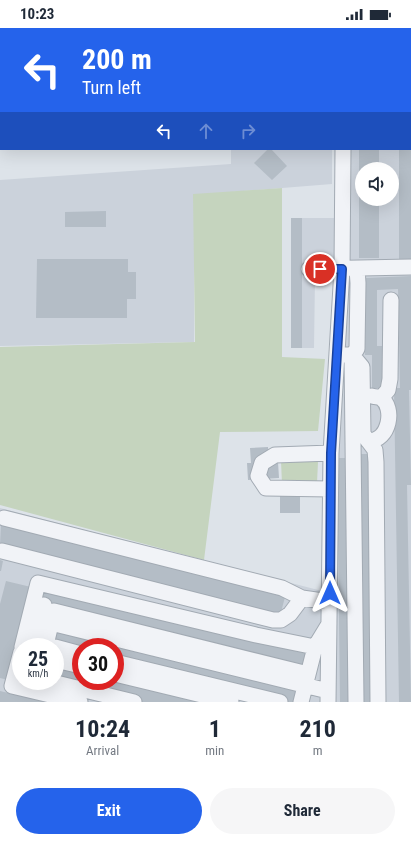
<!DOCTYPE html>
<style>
body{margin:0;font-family:"Roboto Condensed",sans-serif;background:#f6f6f7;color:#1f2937;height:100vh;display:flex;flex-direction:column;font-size:15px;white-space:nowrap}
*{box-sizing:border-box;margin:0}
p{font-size:13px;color:#747a83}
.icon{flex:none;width:22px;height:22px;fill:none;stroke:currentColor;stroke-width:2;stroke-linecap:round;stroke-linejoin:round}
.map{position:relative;height:674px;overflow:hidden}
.panel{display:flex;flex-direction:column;background:#fff;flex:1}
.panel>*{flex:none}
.guide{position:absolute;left:0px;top:0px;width:411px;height:122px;box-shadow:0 4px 16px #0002;background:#2563eb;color:#fff;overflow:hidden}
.controls{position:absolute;left:355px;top:134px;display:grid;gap:8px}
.controls a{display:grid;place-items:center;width:44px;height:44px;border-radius:50%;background:#fff;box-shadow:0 4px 16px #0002;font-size:20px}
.speed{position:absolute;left:12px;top:610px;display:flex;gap:8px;font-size:20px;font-weight:700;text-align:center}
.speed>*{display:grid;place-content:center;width:52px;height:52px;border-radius:50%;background:#fff;box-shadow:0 4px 16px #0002;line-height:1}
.speed small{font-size:10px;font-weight:400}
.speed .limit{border:6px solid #d22;background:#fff;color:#111}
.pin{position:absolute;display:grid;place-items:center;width:34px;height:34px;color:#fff;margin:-17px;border:2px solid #fff;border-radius:50%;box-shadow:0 1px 4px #0007}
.me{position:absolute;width:44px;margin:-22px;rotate:0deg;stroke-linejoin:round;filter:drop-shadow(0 0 3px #0008)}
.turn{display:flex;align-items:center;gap:14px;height:84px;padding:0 16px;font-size:18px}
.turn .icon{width:52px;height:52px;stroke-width:2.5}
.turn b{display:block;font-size:28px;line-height:34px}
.lanes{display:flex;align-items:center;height:38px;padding:0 16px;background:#0003;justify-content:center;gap:20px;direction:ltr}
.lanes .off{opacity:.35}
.eta{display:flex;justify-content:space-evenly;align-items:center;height:68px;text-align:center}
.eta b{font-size:24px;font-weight:700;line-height:28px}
.cta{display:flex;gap:8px;margin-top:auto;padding:8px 16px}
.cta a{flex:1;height:46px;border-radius:24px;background:#2563eb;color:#fff;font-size:16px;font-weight:700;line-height:46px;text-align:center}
.cta a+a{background:#f6f6f7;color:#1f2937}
.status{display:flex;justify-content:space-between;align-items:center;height:28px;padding:0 20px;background:#fff;direction:ltr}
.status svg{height:11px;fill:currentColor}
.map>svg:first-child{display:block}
</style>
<div class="status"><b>10:23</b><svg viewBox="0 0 49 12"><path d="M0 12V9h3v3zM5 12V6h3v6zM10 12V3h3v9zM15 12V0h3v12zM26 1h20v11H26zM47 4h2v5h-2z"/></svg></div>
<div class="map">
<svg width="411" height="674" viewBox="0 0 411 674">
<rect width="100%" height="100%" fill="#dde3e9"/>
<path fill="#cbd2db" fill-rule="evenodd" d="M349 0H411V674H0V480L330 565 341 249H315L314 320H291V190H349V121H410V1ZM362 141H392V171H362ZM21 619H55V653H21ZM81 619H115V653H81Z
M231 121H332V156L194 167V314L0 318V152L231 136Z"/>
<path fill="#c5d4be" d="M282 160V329L325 331 318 403 220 404 204 532 0 477V319L195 314 193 166Z
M314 431 318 434 317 455 282 456 281 433Z"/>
<path fill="#b4bdc6" d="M268 121H271L287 138 272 152 254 135Z
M359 121H379V141H362V171H379V230H359Z
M399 121H411V232H399Z
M106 183V199H65V184Z
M291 190H302V320H291Z
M37 231H128V244H136V271H127V290H36Z
M411 248V362H409L411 457H407L411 674H399L394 360H400L398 261 377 262V318H382V360H372V327H365L366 250Z
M268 419 269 434H278L279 450 248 452 247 435H251L250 420Z
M359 426H370L372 674H361Z
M337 430H348L351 674H340Z
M300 467V485H280V468Z
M1 496 285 569 280 588 0 517Z
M0 532 3 533 1 543H0Z
M6 553 31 559 8 652 0 650V576Z
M42 564 318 628 307 674H261L115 639V619H29Z
M55 638 81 644V653H115L203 674H117L31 654 55 653Z
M0 663 42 673V674H0Z"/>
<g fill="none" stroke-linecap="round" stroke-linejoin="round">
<defs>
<path id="minor" d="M343 1V0
M410 53H411
M309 241 411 239
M342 327H352L357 321 358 255 357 241
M381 370 388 362 390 351 391 272
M368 413C390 413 395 379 381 370 379 369 375 369 372 368
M330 461 266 460 258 448 262 435 275 427 331 425
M4 490 282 560 302 570
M2 523 273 592H281L290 586 302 570 330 574
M59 597 328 663
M46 617 54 583 308 646
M22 619 38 555 256 607 315 619 329 596
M34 619 44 577
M55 619 81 626
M21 624 12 658 80 674
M55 632 81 638
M115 634 280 674
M115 646 231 674
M48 653 134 674
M301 674 315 619
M328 674 331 425 342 241 343 121
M356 674 352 327 362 339 363 406 375 422 376 434 378 674"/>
</defs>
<use href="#minor" stroke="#a2aab3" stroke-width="17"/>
<use href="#minor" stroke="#f1f3f7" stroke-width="15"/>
</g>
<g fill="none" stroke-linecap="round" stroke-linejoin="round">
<defs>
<path id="route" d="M320 241H342L331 425 330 565"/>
</defs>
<use href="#route" stroke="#184099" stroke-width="10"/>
<use href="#route" stroke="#2563eb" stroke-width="7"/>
</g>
</svg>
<div class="controls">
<a><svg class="icon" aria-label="sound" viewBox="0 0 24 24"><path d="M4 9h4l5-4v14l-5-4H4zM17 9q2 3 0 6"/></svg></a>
</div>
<div class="speed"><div>25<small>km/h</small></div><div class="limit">30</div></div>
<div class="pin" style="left:320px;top:241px;background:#d93025"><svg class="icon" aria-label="arrive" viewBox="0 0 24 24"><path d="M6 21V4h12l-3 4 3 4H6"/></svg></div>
<svg class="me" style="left:330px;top:565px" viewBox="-20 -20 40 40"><path d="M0-17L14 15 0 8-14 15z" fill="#2563eb" stroke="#fff" stroke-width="4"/></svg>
<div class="guide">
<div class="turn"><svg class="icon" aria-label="left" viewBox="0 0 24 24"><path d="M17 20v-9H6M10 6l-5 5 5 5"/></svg><div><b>200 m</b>Turn left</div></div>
<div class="lanes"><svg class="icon" aria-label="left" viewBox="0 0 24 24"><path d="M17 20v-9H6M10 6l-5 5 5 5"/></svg><svg class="icon off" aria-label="ahead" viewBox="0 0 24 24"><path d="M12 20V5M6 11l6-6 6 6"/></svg><svg class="icon off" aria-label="right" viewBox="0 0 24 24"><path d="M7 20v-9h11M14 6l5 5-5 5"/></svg></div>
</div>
</div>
<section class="panel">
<div class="eta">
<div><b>10:24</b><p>Arrival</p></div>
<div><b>1</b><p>min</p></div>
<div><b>210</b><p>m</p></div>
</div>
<div class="cta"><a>Exit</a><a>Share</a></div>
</section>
